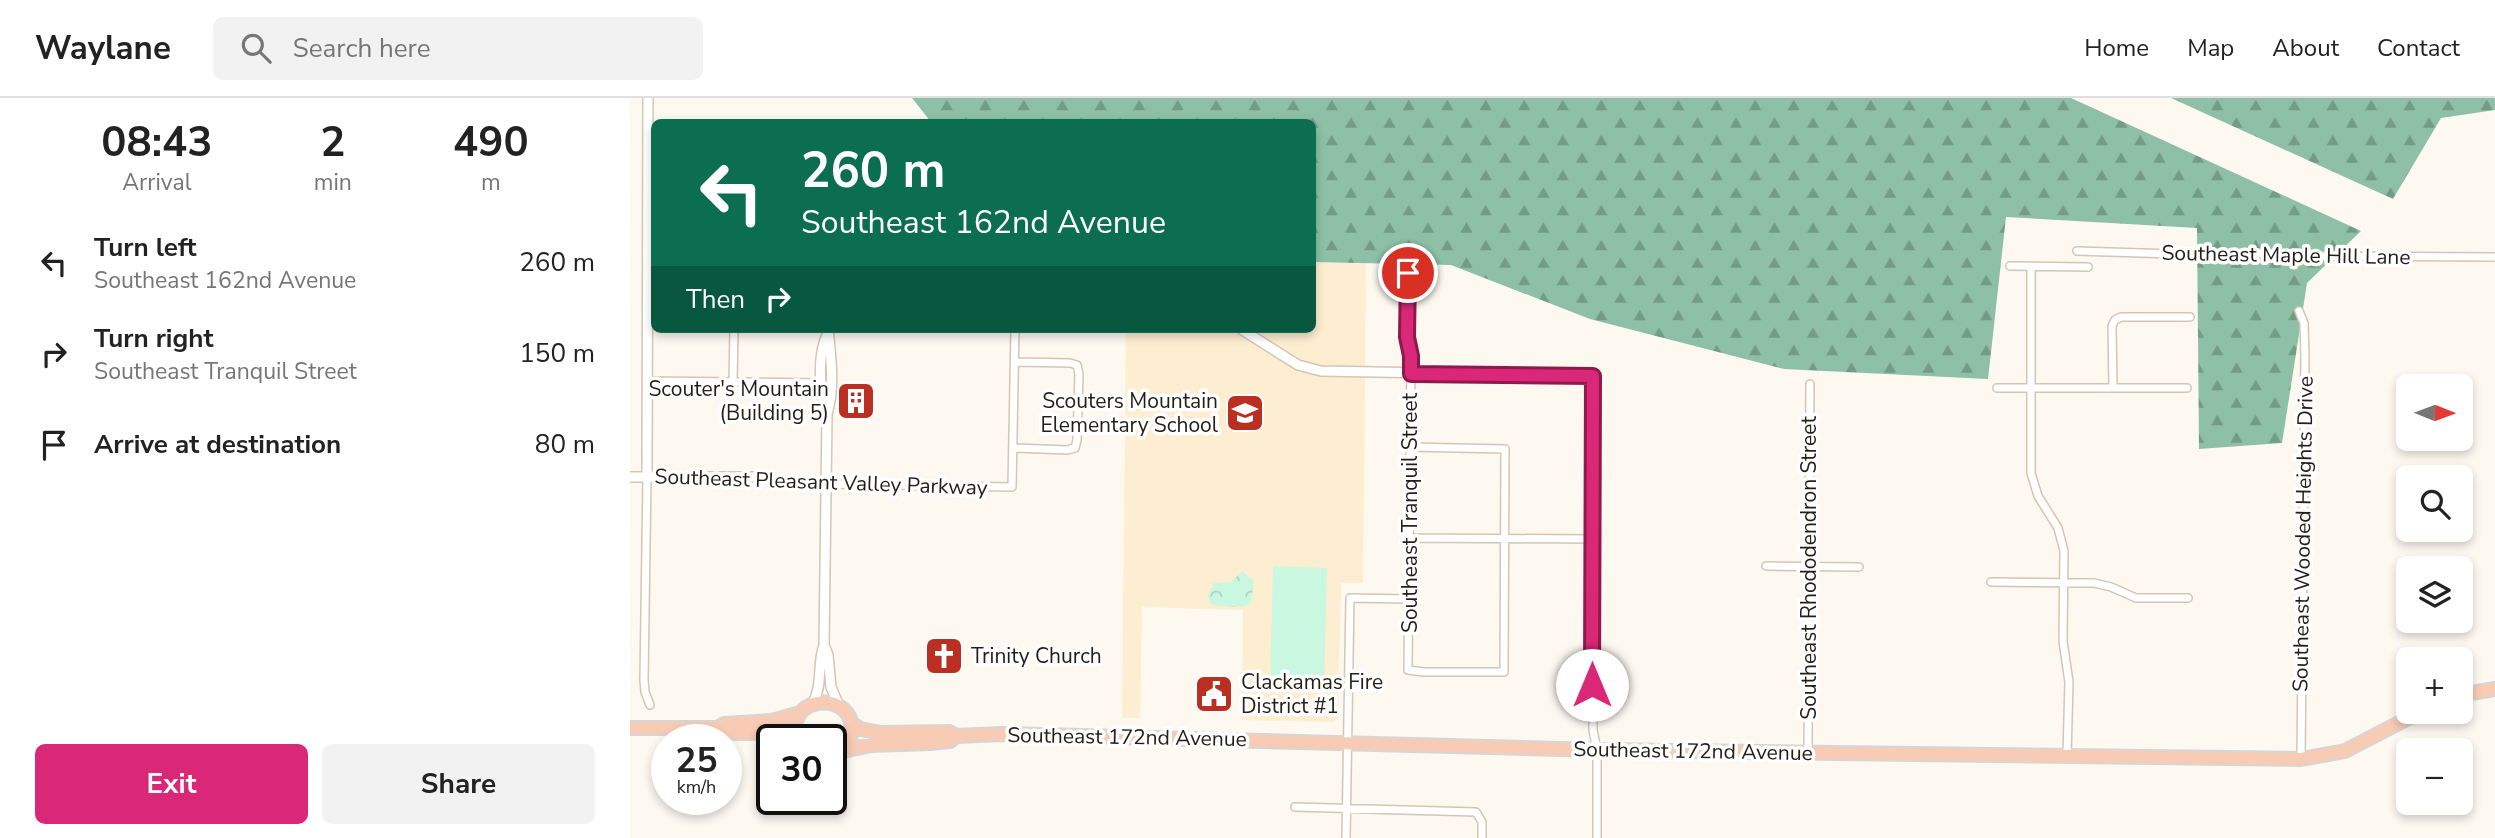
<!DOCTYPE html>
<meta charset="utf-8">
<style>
body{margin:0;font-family:"Nunito Sans",sans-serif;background:#f2f2f2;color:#222;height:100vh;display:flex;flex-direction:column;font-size:26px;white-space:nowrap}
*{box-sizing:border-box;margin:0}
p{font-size:23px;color:#767676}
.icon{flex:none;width:38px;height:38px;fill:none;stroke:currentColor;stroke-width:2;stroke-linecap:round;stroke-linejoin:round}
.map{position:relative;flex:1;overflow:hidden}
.sheet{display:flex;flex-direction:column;background:#fff;width:630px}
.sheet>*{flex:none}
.hud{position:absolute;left:21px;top:21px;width:665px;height:214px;border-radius:10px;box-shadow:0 4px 10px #0003;background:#0b6e4f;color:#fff;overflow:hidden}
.needle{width:46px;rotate:91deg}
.controls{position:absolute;left:1766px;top:276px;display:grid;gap:14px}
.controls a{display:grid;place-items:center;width:77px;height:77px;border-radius:10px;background:#fff;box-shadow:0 4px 10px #0003;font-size:35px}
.speed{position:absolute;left:21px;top:626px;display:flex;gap:14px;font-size:35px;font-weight:700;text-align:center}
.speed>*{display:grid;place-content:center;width:91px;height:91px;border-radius:50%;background:#fff;box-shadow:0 4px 10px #0003;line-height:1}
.speed small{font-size:18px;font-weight:400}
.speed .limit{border:4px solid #111;border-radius:10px;background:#fff;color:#111}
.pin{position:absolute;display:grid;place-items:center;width:60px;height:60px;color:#fff;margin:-30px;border:4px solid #fff;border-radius:50%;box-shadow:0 2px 7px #0007}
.me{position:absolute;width:77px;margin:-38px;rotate:0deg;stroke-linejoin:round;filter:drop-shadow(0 0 5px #0008)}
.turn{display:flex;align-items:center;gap:24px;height:147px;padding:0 35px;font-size:32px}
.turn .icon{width:91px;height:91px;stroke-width:2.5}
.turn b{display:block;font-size:49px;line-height:60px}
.then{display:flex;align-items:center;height:66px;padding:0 35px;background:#0003;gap:14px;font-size:26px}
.eta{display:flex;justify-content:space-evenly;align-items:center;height:119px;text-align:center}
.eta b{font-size:42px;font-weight:700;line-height:49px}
.primary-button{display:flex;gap:14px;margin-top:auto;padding:14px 35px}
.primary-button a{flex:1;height:80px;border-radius:10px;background:#db2777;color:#fff;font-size:28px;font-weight:700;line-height:80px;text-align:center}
.primary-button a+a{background:#f2f2f2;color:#222}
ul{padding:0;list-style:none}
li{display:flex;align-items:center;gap:21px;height:91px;padding:0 35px}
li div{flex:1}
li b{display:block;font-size:26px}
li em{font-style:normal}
header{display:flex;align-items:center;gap:42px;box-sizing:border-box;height:98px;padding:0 35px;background:#fff;border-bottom:2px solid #e0e0e0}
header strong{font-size:33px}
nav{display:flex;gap:38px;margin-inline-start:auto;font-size:24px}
.search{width:490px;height:63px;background:#f2f2f2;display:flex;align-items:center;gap:18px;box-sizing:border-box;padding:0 24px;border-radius:10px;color:#767676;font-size:26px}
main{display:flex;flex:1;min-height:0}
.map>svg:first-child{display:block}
</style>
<header>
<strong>Waylane</strong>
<div class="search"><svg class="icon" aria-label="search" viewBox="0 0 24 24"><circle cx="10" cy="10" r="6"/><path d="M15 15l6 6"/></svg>Search here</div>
<nav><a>Home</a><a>Map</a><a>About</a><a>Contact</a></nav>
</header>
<main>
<section class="sheet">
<div class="eta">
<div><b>08:43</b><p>Arrival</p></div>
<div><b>2</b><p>min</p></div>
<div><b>490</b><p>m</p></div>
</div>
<ul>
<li><svg class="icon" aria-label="left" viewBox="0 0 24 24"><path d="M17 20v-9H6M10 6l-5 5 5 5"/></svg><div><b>Turn left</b><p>Southeast 162nd Avenue</p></div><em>260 m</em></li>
<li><svg class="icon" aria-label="right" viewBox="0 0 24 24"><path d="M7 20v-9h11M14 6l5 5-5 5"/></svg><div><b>Turn right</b><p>Southeast Tranquil Street</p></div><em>150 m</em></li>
<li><svg class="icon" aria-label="arrive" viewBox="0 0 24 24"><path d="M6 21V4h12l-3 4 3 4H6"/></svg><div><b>Arrive at destination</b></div><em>80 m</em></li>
</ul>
<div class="primary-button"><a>Exit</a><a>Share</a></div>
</section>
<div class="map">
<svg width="1865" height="740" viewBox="0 0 1865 740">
<defs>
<pattern id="forest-firs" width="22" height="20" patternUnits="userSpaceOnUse" patternTransform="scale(1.75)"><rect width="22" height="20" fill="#8dc0a6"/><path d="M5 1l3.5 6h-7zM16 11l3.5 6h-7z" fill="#739b86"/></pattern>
<pattern id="park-crowns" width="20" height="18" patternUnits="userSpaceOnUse" patternTransform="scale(1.75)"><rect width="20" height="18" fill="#c9f7df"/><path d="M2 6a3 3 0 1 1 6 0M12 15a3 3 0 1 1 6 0" fill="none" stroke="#acd3bf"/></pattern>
</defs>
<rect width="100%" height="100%" fill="#fdf8f0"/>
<path fill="#fdedd1" d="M683 164H736L733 485H711L708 620 704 624 612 622 613 512 512 509 510 620H492L496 231H682Z"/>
<path fill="url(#forest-firs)" d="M282 0H1441L1731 133 1677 185 1652 345 1569 351 1567 130 1376 119 1358 281 1154 271 960 221 821 167 683 164 682 24H301Z
M1541 0H1865V12L1811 20 1763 101Z"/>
<path fill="url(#park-crowns)" d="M612 473 624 483 621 506C610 510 590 510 580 505L578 497 584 485 601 484Z"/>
<path fill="#c9f7df" d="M643 468 697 470 694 589 640 588Z"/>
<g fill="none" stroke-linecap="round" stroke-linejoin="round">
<defs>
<path id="minor" d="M1447 153 1576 157 1624 155 1680 158 1865 159
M1380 168 1458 169
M1401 169V375L1408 398 1428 430 1434 453 1433 543 1439 584 1437 658
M778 175 777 239 781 258 778 572 794 574H874L875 351 780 349
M1669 213 1674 225 1675 258 1671 661
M963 278V632L967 652V740
M17 283 192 285
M103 284 104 231
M1483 289 1482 228 1485 222 1491 219H1560
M1367 290H1557
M383 350 437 352 445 350 447 342 449 276 447 267 440 265 385 264
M17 379 14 582 15 594 20 607
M196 386 382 389 385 231
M780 440 963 441
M1136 468 1229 469
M1361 484 1464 485 1481 489 1506 500H1558
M1178 654 1180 286
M665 709 846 714 852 724V740
M716 740 720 500 779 501"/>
<path id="tertiary" d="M198 231C201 259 205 289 197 316L194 547 198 557 201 589 209 608
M611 231 668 267 691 273 963 278
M197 316C189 293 187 256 198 235
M0 379H127L157 384 196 386
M17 379 18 0
M183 605C193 586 187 566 194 547"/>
<path id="primary" d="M1830 597 1865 591
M221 625 230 631 251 635 319 634 326 638
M89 629 94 626 142 623 170 615
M0 630H86C110 642 135 627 163 642
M166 642C154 594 228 592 221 636 220 648 212 656 201 660
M213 653 241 647 300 645 320 643 326 638 372 636 967 652 1671 661 1715 653 1790 614"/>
</defs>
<use href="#minor" stroke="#d2c7b3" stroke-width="10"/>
<use href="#tertiary" stroke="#d2c7b3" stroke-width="12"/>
<use href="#primary" stroke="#d7d6d5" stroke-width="16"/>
<use href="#minor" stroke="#fff" stroke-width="7"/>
<use href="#tertiary" stroke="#fff" stroke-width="9"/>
<use href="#primary" stroke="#f8cbb5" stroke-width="12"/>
</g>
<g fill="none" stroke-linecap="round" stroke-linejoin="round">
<defs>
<path id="route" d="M778 175 777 239 781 258V276L963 278 962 587"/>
</defs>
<use href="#route" stroke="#8e194d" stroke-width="18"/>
<use href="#route" stroke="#db2777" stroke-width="12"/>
</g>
<defs>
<symbol id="building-square" viewBox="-11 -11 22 22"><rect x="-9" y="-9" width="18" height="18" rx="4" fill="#bb2e22" stroke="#fff"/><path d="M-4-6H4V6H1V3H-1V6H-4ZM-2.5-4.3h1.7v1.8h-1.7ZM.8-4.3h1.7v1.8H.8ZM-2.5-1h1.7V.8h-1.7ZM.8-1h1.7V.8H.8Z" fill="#fff"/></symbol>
<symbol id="school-square" viewBox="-11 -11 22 22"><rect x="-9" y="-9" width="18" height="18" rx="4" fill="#bb2e22" stroke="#fff"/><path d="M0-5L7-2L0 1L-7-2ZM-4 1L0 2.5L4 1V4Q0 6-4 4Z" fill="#fff"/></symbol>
<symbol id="church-square" viewBox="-11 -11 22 22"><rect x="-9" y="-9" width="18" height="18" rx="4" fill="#bb2e22" stroke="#fff"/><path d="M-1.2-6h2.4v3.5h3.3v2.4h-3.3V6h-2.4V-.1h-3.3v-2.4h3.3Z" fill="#fff"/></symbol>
<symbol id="civic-square" viewBox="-11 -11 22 22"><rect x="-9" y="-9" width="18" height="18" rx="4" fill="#bb2e22" stroke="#fff"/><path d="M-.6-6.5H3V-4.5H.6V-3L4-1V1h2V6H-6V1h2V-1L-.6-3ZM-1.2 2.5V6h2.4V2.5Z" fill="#fff"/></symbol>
</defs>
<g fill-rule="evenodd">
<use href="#building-square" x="204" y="281" width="44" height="44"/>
<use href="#school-square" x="593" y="293" width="44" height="44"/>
<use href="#church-square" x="292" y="536" width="44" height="44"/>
<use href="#civic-square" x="562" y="574" width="44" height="44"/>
</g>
<g text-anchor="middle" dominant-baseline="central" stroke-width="7" stroke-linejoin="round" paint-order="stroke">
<g font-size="21" fill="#231e17" stroke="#fff">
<text transform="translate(1656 157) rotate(1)">Southeast Maple Hill Lane</text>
<text transform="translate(191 384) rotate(2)">Southeast Pleasant Valley Parkway</text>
<text transform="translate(780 415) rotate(-90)">Southeast Tranquil Street</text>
<text transform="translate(1673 436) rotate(-89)">Southeast Wooded Heights Drive</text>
<text transform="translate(1179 470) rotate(-90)">Southeast Rhododendron Street</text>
<text transform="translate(497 639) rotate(1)">Southeast 172nd Avenue</text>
<text transform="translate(1063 653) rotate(1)">Southeast 172nd Avenue</text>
</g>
<g font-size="21" fill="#231e17" stroke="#fff" text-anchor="end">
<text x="199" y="291">Scouter's Mountain<tspan x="199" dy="24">(Building 5)</tspan></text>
<text x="588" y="303">Scouters Mountain<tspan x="588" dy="24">Elementary School</tspan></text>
<text x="341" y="558" text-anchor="start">Trinity Church</text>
<text x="611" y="584" text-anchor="start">Clackamas Fire<tspan x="611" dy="24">District #1</tspan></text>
</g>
</g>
</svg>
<div class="controls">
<a><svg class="needle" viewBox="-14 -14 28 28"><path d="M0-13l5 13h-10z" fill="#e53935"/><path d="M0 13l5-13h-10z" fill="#767676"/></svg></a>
<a><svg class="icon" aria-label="search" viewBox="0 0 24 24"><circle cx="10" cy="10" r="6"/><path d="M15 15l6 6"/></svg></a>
<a><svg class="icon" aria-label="layers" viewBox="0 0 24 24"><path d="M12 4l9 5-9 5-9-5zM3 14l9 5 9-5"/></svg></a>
<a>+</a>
<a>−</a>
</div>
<div class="speed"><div>25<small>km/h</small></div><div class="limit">30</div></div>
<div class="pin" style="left:778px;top:175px;background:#d93025"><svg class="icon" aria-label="arrive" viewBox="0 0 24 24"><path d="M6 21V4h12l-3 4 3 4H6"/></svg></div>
<svg class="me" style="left:962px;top:587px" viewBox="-20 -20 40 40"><circle r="19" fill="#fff"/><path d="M0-13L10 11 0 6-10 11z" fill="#db2777"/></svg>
<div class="hud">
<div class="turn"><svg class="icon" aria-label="left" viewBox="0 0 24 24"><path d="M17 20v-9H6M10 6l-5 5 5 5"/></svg><div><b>260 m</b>Southeast 162nd Avenue</div></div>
<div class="then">Then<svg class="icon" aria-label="right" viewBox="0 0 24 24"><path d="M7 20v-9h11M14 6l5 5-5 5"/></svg></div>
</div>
</div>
</main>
